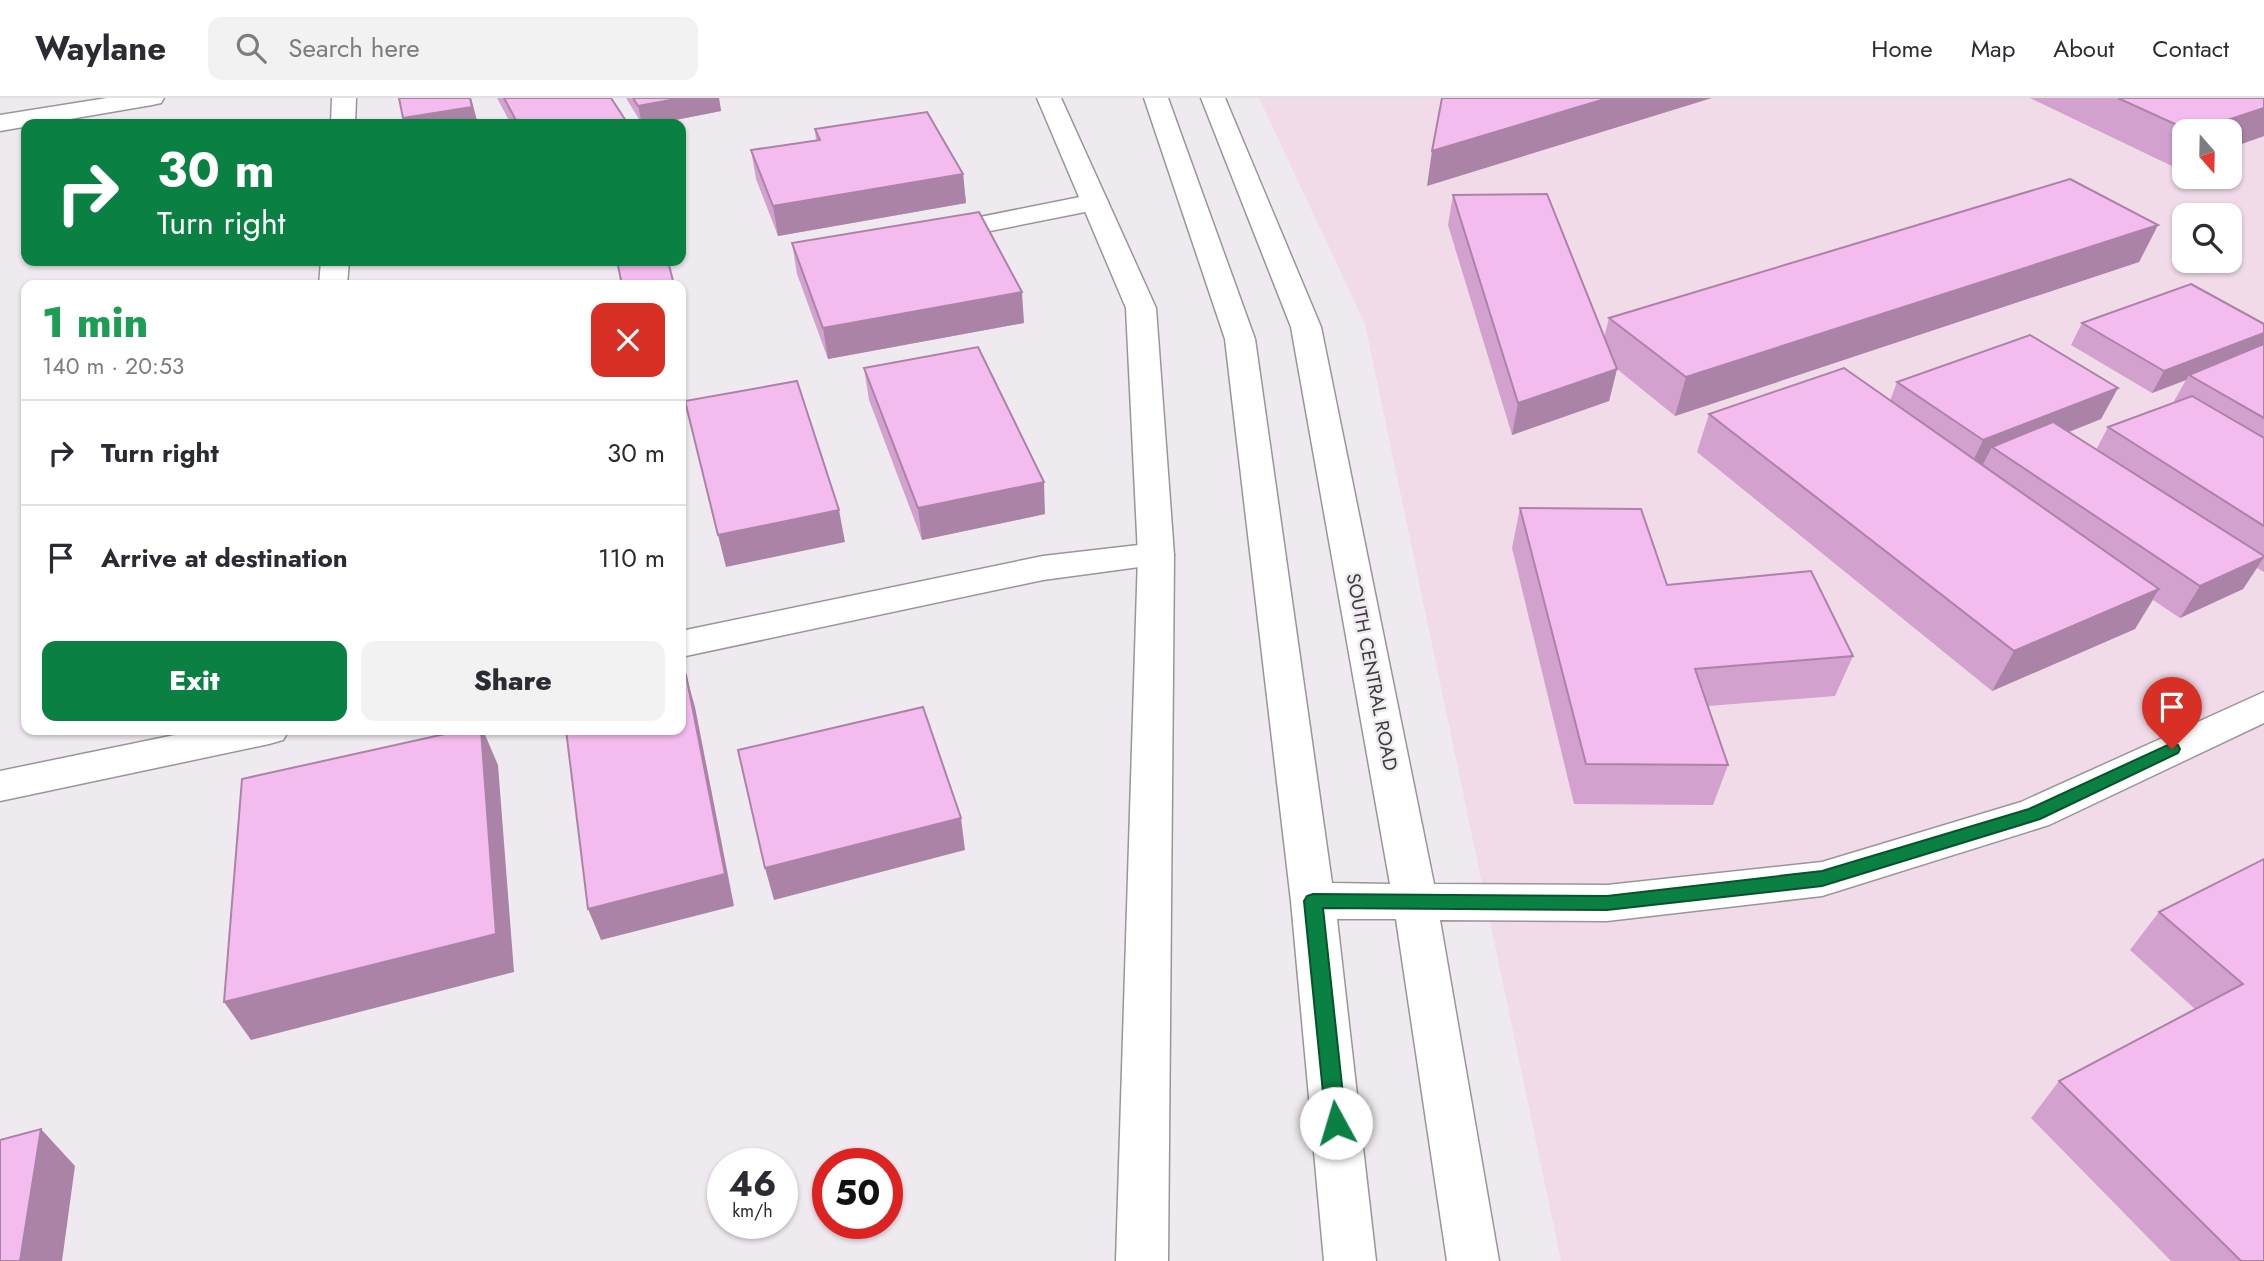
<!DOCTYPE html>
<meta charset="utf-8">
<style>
body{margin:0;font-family:Jost,sans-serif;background:#f2f2f3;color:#2b2b33;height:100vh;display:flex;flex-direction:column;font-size:26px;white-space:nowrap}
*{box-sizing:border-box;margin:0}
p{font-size:23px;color:#7c7c81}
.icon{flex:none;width:38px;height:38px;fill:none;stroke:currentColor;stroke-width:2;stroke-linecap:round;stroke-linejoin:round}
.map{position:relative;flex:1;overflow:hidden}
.details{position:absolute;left:21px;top:182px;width:665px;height:455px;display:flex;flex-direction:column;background:#fff;border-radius:14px;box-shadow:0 2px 5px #0004}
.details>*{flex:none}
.top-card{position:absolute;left:21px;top:21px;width:665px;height:147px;border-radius:14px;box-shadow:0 2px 5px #0004;background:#0b8043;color:#fff;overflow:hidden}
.needle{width:46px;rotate:160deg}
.tools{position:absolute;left:2172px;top:21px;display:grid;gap:14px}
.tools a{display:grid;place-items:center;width:70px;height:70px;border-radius:14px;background:#fff;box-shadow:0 2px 5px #0004;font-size:35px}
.speed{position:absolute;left:707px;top:1050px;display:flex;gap:14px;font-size:35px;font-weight:700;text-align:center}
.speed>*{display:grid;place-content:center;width:91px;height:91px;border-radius:50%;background:#fff;box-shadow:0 2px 5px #0004;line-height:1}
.speed small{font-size:18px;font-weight:400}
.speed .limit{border:10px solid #d22;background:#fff;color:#111}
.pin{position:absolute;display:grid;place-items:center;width:60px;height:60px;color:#fff;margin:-72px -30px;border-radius:50% 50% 50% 0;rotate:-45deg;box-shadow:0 0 7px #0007}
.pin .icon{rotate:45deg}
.me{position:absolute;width:77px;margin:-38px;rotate:354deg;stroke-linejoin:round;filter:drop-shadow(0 0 5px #0008)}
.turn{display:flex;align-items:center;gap:24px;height:147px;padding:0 21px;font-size:32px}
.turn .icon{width:91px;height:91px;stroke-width:2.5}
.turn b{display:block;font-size:49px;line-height:60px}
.round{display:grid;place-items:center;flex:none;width:74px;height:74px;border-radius:14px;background:#f2f2f3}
.overview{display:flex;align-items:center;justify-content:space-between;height:119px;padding:0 21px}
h1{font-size:42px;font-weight:800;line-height:52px;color:#1e9e55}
.primary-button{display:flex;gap:14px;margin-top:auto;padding:14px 21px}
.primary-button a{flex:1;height:80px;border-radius:14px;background:#0b8043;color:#fff;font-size:28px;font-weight:800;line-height:80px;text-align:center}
.primary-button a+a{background:#f2f2f3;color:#2b2b33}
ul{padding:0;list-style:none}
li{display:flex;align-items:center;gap:21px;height:105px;padding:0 21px;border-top:2px solid #e1e1e2}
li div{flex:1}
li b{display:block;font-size:26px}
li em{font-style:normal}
header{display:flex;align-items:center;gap:42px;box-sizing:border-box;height:98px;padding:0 35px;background:#fff;border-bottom:2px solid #e1e1e2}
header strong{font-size:33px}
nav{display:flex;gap:38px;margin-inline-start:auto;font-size:24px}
.search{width:490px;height:63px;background:#f2f2f3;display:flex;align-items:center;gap:18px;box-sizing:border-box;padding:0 24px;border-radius:14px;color:#7c7c81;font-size:26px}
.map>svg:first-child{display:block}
</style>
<header>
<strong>Waylane</strong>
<div class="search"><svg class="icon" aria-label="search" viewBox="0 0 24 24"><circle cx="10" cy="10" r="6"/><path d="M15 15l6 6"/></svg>Search here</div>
<nav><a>Home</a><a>Map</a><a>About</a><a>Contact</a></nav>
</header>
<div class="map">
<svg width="2264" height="1163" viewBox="0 0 2264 1163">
<rect width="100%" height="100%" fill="#efeaef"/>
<path fill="#f1dbe8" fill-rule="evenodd" d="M1259 0H2264V1163H1561L1365 226ZM2184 33H2230V79H2184ZM2184 117H2230V163H2184Z"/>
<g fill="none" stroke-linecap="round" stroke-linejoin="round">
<defs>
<path id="street" d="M332 0H356L355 26H331Z
M1095 96 1105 98 1108 104 1105 110 935 144 925 142 921 136 925 130Z
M321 163H349L347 187H319Z
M1156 445 1169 449 1174 457 1169 465 1043 482 681 559V533L1043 458Z
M199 632H289L283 642 269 646 0 703V673Z"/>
<path id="secondary" d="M107 0H164L161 5 152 7 0 33V17Z
M1037 0H1061L1156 210 1174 457 1168 1163H1116L1138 457 1126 210Z
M1144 0H1168L1255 241 1332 785 1390 786 1291 229 1201 0H1225L1321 229 1434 786 1607 787 1822 764 2021 704 2264 594V625L2049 727 1822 798 1607 823 1440 822 1499 1163H1447L1396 821H1337L1376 1163H1324L1291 803 1225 241Z"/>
</defs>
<use href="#street" stroke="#9a9599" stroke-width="3"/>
<use href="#secondary" stroke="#9a9599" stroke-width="3"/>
<use href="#street" fill="#fff" fill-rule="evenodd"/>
<use href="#secondary" fill="#fff" fill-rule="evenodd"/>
</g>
<path fill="#d2a1ce" d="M497 0H611L628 26H511Z
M626 0H719L721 13 655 26H642Z
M2030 0H2264V38L2230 50V33H2184V66L2174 69Z
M815 31 963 76 966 105 778 138 756 81 751 52 816 42Z
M1453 97 1604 240 1609 220 2158 127 2139 164 1675 318 1617 271 1609 303 1512 337 1448 127Z
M792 145 1024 225 828 261 797 176Z
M2082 225 2264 226V474L2257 470 2243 491 2180 520 2153 502 2135 531 1992 593 1697 354 1709 316 1890 303 1897 284 2118 290 2101 321 2069 334 2096 352 2108 329 2173 305 2186 282 2152 295 2071 247Z
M864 270 1045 416 922 442 869 302Z
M1520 410 1667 487 1853 558 1835 598 1708 608 1728 667 1713 707 1574 706 1512 450Z
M2264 761V1163H2171L2031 1020 2059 983 2195 911 2130 852 2159 814Z"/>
<path fill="#ab83a7" d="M471 0 478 26H405L403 20Z
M681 0H719L721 13 655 26H642L638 8Z
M1608 0H1712L1427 88 1432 53Z
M2264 10V38L2230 50V33H2194Z
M2184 50V66L2174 69Z
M963 76 966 105 778 138 773 108Z
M2158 127 2139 164 1675 318 1686 279Z
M1022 194 1024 225 828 261 823 230Z
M2264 235V248L2189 277 2186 282 2152 295 2164 273Z
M1617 271 1609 303 1512 337 1518 305Z
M2118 290 2101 321 2006 359 1992 349 1982 368 1968 374 1983 342Z
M1044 384 1045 416 922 442 918 410Z
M839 412 845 444 726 469 718 437Z
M2264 459 2243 491 2180 520 2200 488Z
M2159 491 2135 531 1992 593 2014 553Z
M686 577 695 609 734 808 601 842 588 811Z
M481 632H483L498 667 514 874 251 942 224 904Z
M961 720 965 752 774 802 765 770Z
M41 1031 75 1068 62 1163H20Z"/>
<path fill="#f4bbef" stroke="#ab83a7" stroke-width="2" d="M399 0H470L472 9 403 20Z
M504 0H611L628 26H518Z
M633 0H681L638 8Z
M1442 0H1608L1432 53Z
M2118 0H2264V10L2194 33H2190Z
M927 14 963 76 773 108 751 52 820 42 815 31Z
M2070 81 2158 127 1686 279 1609 220Z
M1547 96 1617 271 1518 305 1453 97Z
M979 114 1022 194 823 230 792 145Z
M617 163H668L674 187H622Z
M2191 186 2264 226V235L2164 273 2082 225Z
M2030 237 2118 290 1983 342 1897 284Z
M2264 246V320L2189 277Z
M978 249 1044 384 918 410 864 270Z
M1844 270 2159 491 2014 553 1709 316Z
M797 283 839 412 718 437 685 303Z
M2192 298 2264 340V428L2108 329Z
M2053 324 2264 458V459L2200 488 1992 349Z
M1520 410 1641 411 1667 487 1811 473 1853 558 1695 571 1728 667 1586 666Z
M686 577 725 776 588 811 566 632H681V578Z
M923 609 961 720 765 770 738 652Z
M463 632H481L496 836 224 904 242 681Z
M2264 761V1163H2241L2059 983 2243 886 2159 814Z
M41 1031 20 1163H0V1042Z"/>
<path fill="#0b8043" stroke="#07532c" stroke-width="2" d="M2172 645 2178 647 2180 651 2178 655 2040 721 1822 788 1607 812 1323 810 1346 1025 1343 1031 1336 1034 1329 1031 1326 1025 1304 803 1307 798 1313 796 1607 798 1822 773 2029 711Z"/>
<g text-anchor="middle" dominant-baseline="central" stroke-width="5" stroke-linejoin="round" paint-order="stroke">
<g font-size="19" fill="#3c3a3c" stroke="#efeaef">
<text transform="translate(1372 574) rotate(79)">SOUTH CENTRAL ROAD</text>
</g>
</g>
</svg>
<div class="tools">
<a><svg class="needle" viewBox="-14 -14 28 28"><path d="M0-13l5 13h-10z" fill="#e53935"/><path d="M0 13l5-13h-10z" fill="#7c7c81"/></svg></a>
<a><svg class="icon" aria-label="search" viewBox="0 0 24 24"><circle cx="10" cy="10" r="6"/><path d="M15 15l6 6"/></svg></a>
</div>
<div class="speed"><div>46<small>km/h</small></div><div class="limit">50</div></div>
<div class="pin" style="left:2172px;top:651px;background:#d93025"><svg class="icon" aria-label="arrive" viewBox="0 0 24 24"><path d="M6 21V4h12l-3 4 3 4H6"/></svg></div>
<svg class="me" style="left:1336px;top:1025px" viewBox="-20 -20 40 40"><circle r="19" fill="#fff"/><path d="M0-13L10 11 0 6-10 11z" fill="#0b8043"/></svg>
<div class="top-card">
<div class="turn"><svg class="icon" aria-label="right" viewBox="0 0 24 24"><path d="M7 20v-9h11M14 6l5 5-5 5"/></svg><div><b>30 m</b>Turn right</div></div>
</div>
<section class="details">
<div class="overview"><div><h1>1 min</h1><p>140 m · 20:53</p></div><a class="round" style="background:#d93025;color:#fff"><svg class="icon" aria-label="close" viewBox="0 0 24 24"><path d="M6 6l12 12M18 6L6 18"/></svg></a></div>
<ul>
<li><svg class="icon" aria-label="right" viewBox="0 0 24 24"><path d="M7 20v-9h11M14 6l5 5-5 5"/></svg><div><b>Turn right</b></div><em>30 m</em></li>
<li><svg class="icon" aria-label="arrive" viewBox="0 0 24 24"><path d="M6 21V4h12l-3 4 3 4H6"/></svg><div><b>Arrive at destination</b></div><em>110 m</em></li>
</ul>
<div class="primary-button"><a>Exit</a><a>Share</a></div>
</section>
</div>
